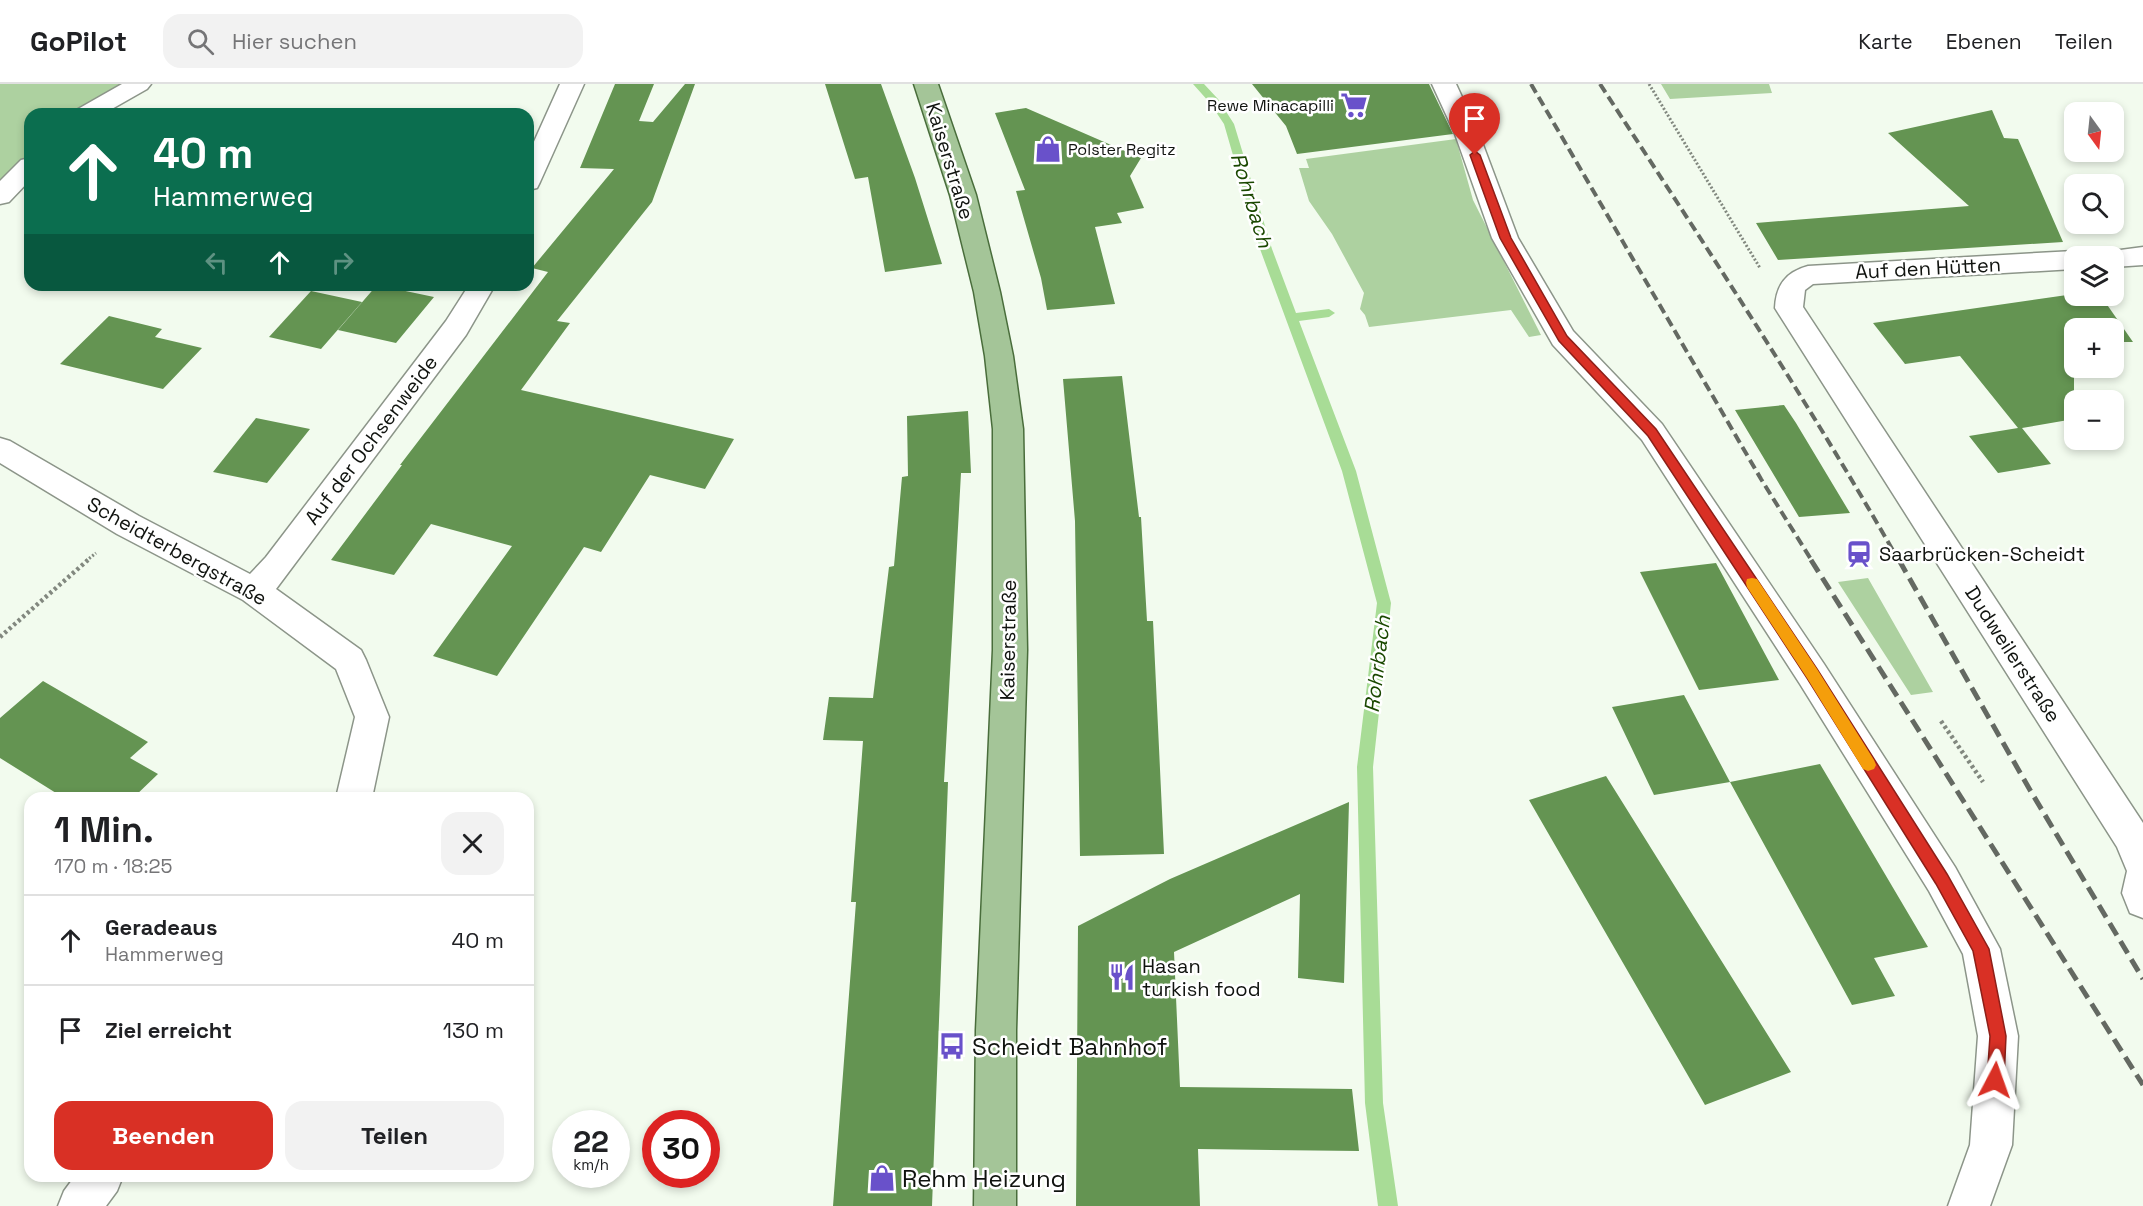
<!DOCTYPE html>
<html lang="de">
<meta charset="utf-8">
<style>
body{margin:0;font-family:"Space Grotesk",sans-serif;background:#f2f2f2;color:#202124;height:100vh;display:flex;flex-direction:column;font-size:22px;white-space:nowrap}
*{box-sizing:border-box;margin:0}
p{font-size:20px;color:#757577}
.icon{flex:none;width:33px;height:33px;fill:none;stroke:currentColor;stroke-width:2;stroke-linecap:round;stroke-linejoin:round}
.map{position:relative;flex:1;overflow:hidden}
.panel{position:absolute;left:24px;top:708px;width:510px;height:390px;display:flex;flex-direction:column;background:#fff;border-radius:18px;box-shadow:0 3px 9px #0003}
.panel>*{flex:none}
.hud{position:absolute;left:24px;top:24px;width:510px;height:183px;border-radius:18px;box-shadow:0 3px 9px #0003;background:#0b6e4f;color:#fff;overflow:hidden}
.needle{width:39px;rotate:165deg}
.controls{position:absolute;left:2064px;top:18px;display:grid;gap:12px}
.controls a{display:grid;place-items:center;width:60px;height:60px;border-radius:12px;background:#fff;box-shadow:0 3px 9px #0003;font-size:30px}
.speed{position:absolute;left:552px;top:1026px;display:flex;gap:12px;font-size:30px;font-weight:700;text-align:center}
.speed>*{display:grid;place-content:center;width:78px;height:78px;border-radius:50%;background:#fff;box-shadow:0 3px 9px #0003;line-height:1}
.speed small{font-size:15px;font-weight:400}
.speed .limit{border:9px solid #d22;background:#fff;color:#111}
.pin{position:absolute;display:grid;place-items:center;width:51px;height:51px;color:#fff;margin:-62px -26px;border-radius:50% 50% 50% 0;rotate:-45deg;box-shadow:0 0 6px #0007}
.pin .icon{rotate:45deg}
.me{position:absolute;width:66px;margin:-33px;rotate:4deg;stroke-linejoin:round;filter:drop-shadow(0 0 4px #0008)}
.turn{display:flex;align-items:center;gap:21px;height:126px;padding:0 30px;font-size:27px}
.turn .icon{width:78px;height:78px;stroke-width:2.5}
.turn b{display:block;font-size:42px;line-height:51px}
.lanes{display:flex;align-items:center;height:57px;padding:0 30px;background:#0003;justify-content:center;gap:30px;direction:ltr}
.lanes .off{opacity:.35}
.round{display:grid;place-items:center;flex:none;width:63px;height:63px;border-radius:18px;background:#f2f2f2}
.headline{display:flex;align-items:center;justify-content:space-between;height:102px;padding:0 30px}
h1{font-size:36px;font-weight:800;line-height:45px}
.action{display:flex;gap:12px;margin-top:auto;padding:12px 30px}
.action a{flex:1;height:69px;border-radius:18px;background:#d93025;color:#fff;font-size:24px;font-weight:800;line-height:69px;text-align:center}
.action a+a{background:#f2f2f2;color:#202124}
ul{padding:0;list-style:none}
li{display:flex;align-items:center;gap:18px;height:90px;padding:0 30px;border-top:2px solid #e0e0e0}
li div{flex:1}
li b{display:block;font-size:22px}
li em{font-style:normal}
header{display:flex;align-items:center;gap:36px;box-sizing:border-box;height:84px;padding:0 30px;background:#fff;border-bottom:2px solid #e0e0e0}
header strong{font-size:28px}
nav{display:flex;gap:33px;margin-inline-start:auto;font-size:21px}
.search{width:420px;height:54px;background:#f2f2f2;display:flex;align-items:center;gap:15px;box-sizing:border-box;padding:0 21px;border-radius:18px;color:#757577;font-size:22px}
.map>svg:first-child{display:block}
</style>
<header>
<strong>GoPilot</strong>
<div class="search"><svg class="icon" aria-label="search" viewBox="0 0 24 24"><circle cx="10" cy="10" r="6"/><path d="M15 15l6 6"/></svg>Hier suchen</div>
<nav><a>Karte</a><a>Ebenen</a><a>Teilen</a></nav>
</header>
<div class="map">
<svg width="2143" height="1122" viewBox="0 0 2143 1122">
<rect width="100%" height="100%" fill="#f2fbee"/>
<path fill="#add1a0" d="M0 0H127L91 30H30V81L0 106Z
M1661 0H1769L1772 9 1670 15Z
M1456 55 1473 116 1541 251 1529 253 1511 226 1369 243 1365 231 1360 225 1364 209 1332 150 1309 117 1299 84H1309L1306 75Z
M1868 494 1933 608 1911 611 1838 498Z"/>
<g fill="none" stroke-linecap="round" stroke-linejoin="round">
<path fill="#a8dc96" fill-rule="evenodd" d="M1193 0H1204L1218 15 1234 40 1272 165 1296 229 1329 225 1335 229 1329 233 1299 237 1356 387 1391 519 1373 683 1383 1019 1398 1122H1378L1365 1019 1357 683 1377 519 1342 387 1260 165 1224 40 1210 19Z"/>
</g>
<path fill="#649452" d="M615 0H654L639 37 653 38 685 0H695L652 118 557 237 570 239 521 306 734 355 705 405 650 391 601 468 584 463 497 592 433 572 512 462 431 440 394 491 331 476 402 381H400L548 188 532 184 614 85 580 84Z
M825 0H881L915 94 942 180 885 188 868 93 855 95Z
M1252 0H1429L1453 50 1297 70 1286 42Z
M1026 24 1141 74 1130 92 1144 124 1117 129 1122 139 1095 143 1115 220 1047 226 1041 194 1016 107 1025 106 995 29Z
M1992 26 2004 54 2018 55 2063 158 1778 176 1756 139 1969 122 1888 49Z
M377 201 434 213 396 259 338 246Z
M311 207 362 218 321 265 269 253Z
M2074 210 2101 212 2133 258H2114V244H2074V335L2022 344 2051 380 1998 389 1969 352 2018 344 1960 272 1905 280 1873 239Z
M109 232 162 245 155 253 202 264 163 305 60 280Z
M1122 292 1139 433H1141L1147 537H1153L1164 770 1080 772 1075 437 1063 295Z
M1784 321 1796 339 1850 429 1799 433 1735 326Z
M968 327 971 389H961L944 698H948L932 1122H833L856 818H851L863 657 823 656 829 613 873 614 889 483 894 482 902 393 908 392 907 332Z
M256 334 310 345 267 399 213 388Z
M1716 479 1779 596 1699 606 1640 488Z
M43 597 148 658 130 674 158 690 133 714H64L0 674V634Z
M1684 611 1730 698 1654 711 1612 623Z
M1820 680 1928 863 1874 874 1895 912 1852 921 1730 698Z
M1606 692 1694 833 1791 988 1705 1021 1529 716Z
M1349 718 1344 899 1298 894 1300 810 1174 868 1180 1003 1352 1005 1359 1067 1198 1065 1200 1122H1076L1078 842 1170 795Z"/>
<g fill="none" stroke-linecap="round" stroke-linejoin="round">
<defs>
<path id="minor" d="M122 0H151L147 5 103 30H74L78 25Z
M560 0H584L540 98 537 104 528 106V71Z
M1432 0H1456L1479 50 1518 154 1573 247 1662 340 1824 580 1955 783 2000 865 2018 952 2012 1061 1990 1122H1948L1970 1061 1978 952 1963 870 1929 807 1800 600 1642 356 1553 261 1492 154 1455 50Z
M30 74V96L9 118 0 120V97L21 76Z
M2143 163V181L2114 183V172H2102L2105 168Z
M2074 167 2085 172H2074V185L1813 200 1805 206 1803 223 2143 739V834L2130 829 2122 809 2127 787 2117 763 1775 224C1776 201 1786 188 1808 182Z
M469 201H495L466 251 276 505 361 566 366 576 389 633 372 714H336L355 633 336 585 243 516 117 450 0 379V354L10 357 139 432 250 490 266 473 446 237Z
M75 1092H123L117 1107 106 1122H58L64 1107Z"/>
<path id="major" d="M914 0H938L976 111 1000 208 1013 272 1023 345 1027 566 1016 946V1122H974L976 946 993 566V345L985 272 974 208 950 111Z"/>
</defs>
<use href="#minor" stroke="#8c9589" stroke-width="3"/>
<use href="#major" stroke="#496d3b" stroke-width="3"/>
<path stroke="#82887f" stroke-width="3" stroke-dasharray="2 2" stroke-linecap="butt" d="M1649 0 1760 184
M86 477 96 469"/>
<path stroke="#82887f" stroke-width="4.5" stroke-dasharray="3 3" stroke-linecap="butt" d="M0 553 88 476
M1941 637 1983 698"/>
<use href="#minor" fill="#fff" fill-rule="evenodd"/>
<use href="#major" fill="#a4c598" fill-rule="evenodd"/>
<path stroke="#646962" stroke-width="4" stroke-dasharray="10 5" stroke-linecap="butt" d="M1531 0 1761 395 1812 477
M1600 0C1703 158 1806 314 1899 477"/>
<path stroke="#646962" stroke-width="5" stroke-dasharray="14 7" stroke-linecap="butt" d="M1811 476 2143 1001
M1899 476 2030 706 2143 895"/>
</g>
<path fill="#d93025" stroke="#8d1f18" stroke-width="1.5" d="M1475 67 1480 71 1511 154 1567 252 1656 345 1817 585 1947 790 1989 865 2006 952 2004 996 2001 1002 1995 1004 1989 1002 1987 996 1990 952 1973 867 1936 800 1807 594 1648 352 1559 257 1500 154 1470 71Z"/>
<path fill="#f59e0b" d="M1752 494 1757 495 1817 585 1874 676 1876 681 1874 685 1868 687 1863 685 1807 594 1747 503 1746 499 1747 495Z"/>
<defs>
<symbol id="supermarket-bare" viewBox="-9 -9 18 18"><path d="M-6-5.5h2.5l.6 2H6L4.5 2H-2.5L-4.4-4H-6ZM-1.5 3.2a1.3 1.3 0 1 0 .1 0ZM3 3.2a1.3 1.3 0 1 0 .1 0Z" fill="#6951ca" stroke="#fff" stroke-width="2.5" paint-order="stroke"/></symbol>
<symbol id="shop-bare" viewBox="-9 -9 18 18"><path d="M-5-2.5h2.3a2.7 3.5 0 0 1 5.4 0H5L5.5 6h-11ZM-1.5-2.5h3a1.5 2.3 0 0 0-3 0Z" fill="#6951ca" stroke="#fff" stroke-width="2.5" paint-order="stroke"/></symbol>
<symbol id="station-bare" viewBox="-9 -9 18 18"><path d="M-3-6H3Q5-6 5-4V2Q5 4 3 4L4.5 6H3L1.5 4h-3L-3 6H-4.5L-3 4Q-5 4-5 2V-4Q-5-6-3-6ZM-3.5-4v3h7v-3ZM-3.5 1v1.5H-2V1ZM2 1v1.5H3.5V1Z" fill="#6951ca" stroke="#fff" stroke-width="2.5" paint-order="stroke"/></symbol>
<symbol id="restaurant-bare" viewBox="-9 -9 18 18"><path d="M-5-6h1v4h1v-4h1v4h1v-4h1v5L-1.5 .5V6h-2V.5L-5-1ZM5-6V6H3V1.5H1.5Q1.5-4 5-6Z" fill="#6951ca" stroke="#fff" stroke-width="2.5" paint-order="stroke"/></symbol>
<symbol id="bus-bare" viewBox="-9 -9 18 18"><path d="M-5-6H5V4H4V6H2V4H-2V6H-4V4H-5ZM-3.5-4V0h7V-4ZM-3.5 1.2v1.5H-2V1.2ZM2 1.2v1.5H3.5V1.2Z" fill="#6951ca" stroke="#fff" stroke-width="2.5" paint-order="stroke"/></symbol>
</defs>
<g fill-rule="evenodd">
<use href="#supermarket-bare" x="1335" y="2" width="38" height="38"/>
<use href="#shop-bare" x="1029" y="46" width="38" height="38"/>
<use href="#station-bare" x="1840" y="451" width="38" height="38"/>
<use href="#restaurant-bare" x="1103" y="874" width="38" height="38"/>
<use href="#bus-bare" x="933" y="943" width="38" height="38"/>
<use href="#shop-bare" x="863" y="1075" width="38" height="38"/>
</g>
<g text-anchor="middle" dominant-baseline="central" stroke-width="5" stroke-linejoin="round" paint-order="stroke">
<g font-size="16" fill="#10130f" stroke="#fff" text-anchor="end">
<text x="1334" y="21">Rewe Minacapilli</text>
<text x="1068" y="65" text-anchor="start">Polster Regitz</text>
</g>
<g font-size="20" fill="#10130f" stroke="#fff">
<text transform="translate(950 77) rotate(73)">Kaiserstraße</text>
<text transform="translate(1928 184) rotate(-3)">Auf den Hütten</text>
<text transform="translate(371 356) rotate(-53)">Auf der Ochsenweide</text>
<text transform="translate(177 467) rotate(29)">Scheidterbergstraße</text>
<text transform="translate(1008 556) rotate(-89)">Kaiserstraße</text>
<text transform="translate(2013 570) rotate(57)">Dudweilerstraße</text>
</g>
<g font-size="20" fill="#10130f" stroke="#fff" text-anchor="start">
<text x="1879" y="470">Saarbrücken-Scheidt</text>
<text x="1142" y="882">Hasan<tspan x="1142" dy="23">turkish food</tspan></text>
</g>
<g font-size="21" font-style="italic" fill="#1a4800" stroke="#fff">
<text transform="translate(1252 116) rotate(73)">Rohrbach</text>
<text transform="translate(1377 580) rotate(-83)">Rohrbach</text>
</g>
<g font-size="24" fill="#10130f" stroke="#fff" text-anchor="start">
<text x="972" y="962">Scheidt Bahnhof</text>
<text x="902" y="1094">Rehm Heizung</text>
</g>
</g>
</svg>
<div class="controls">
<a><svg class="needle" viewBox="-14 -14 28 28"><path d="M0-13l5 13h-10z" fill="#e53935"/><path d="M0 13l5-13h-10z" fill="#757577"/></svg></a>
<a><svg class="icon" aria-label="search" viewBox="0 0 24 24"><circle cx="10" cy="10" r="6"/><path d="M15 15l6 6"/></svg></a>
<a><svg class="icon" aria-label="layers" viewBox="0 0 24 24"><path d="M12 4l9 5-9 5-9-5zM3 14l9 5 9-5"/></svg></a>
<a>+</a>
<a>−</a>
</div>
<div class="speed"><div>22<small>km/h</small></div><div class="limit">30</div></div>
<div class="pin" style="left:1475px;top:71px;background:#d93025"><svg class="icon" aria-label="arrive" viewBox="0 0 24 24"><path d="M6 21V4h12l-3 4 3 4H6"/></svg></div>
<svg class="me" style="left:1995px;top:996px" viewBox="-20 -20 40 40"><path d="M0-17L14 15 0 8-14 15z" fill="#d93025" stroke="#fff" stroke-width="4"/></svg>
<div class="hud">
<div class="turn"><svg class="icon" aria-label="ahead" viewBox="0 0 24 24"><path d="M12 20V5M6 11l6-6 6 6"/></svg><div><b>40 m</b>Hammerweg</div></div>
<div class="lanes"><svg class="icon off" aria-label="left" viewBox="0 0 24 24"><path d="M17 20v-9H6M10 6l-5 5 5 5"/></svg><svg class="icon" aria-label="ahead" viewBox="0 0 24 24"><path d="M12 20V5M6 11l6-6 6 6"/></svg><svg class="icon off" aria-label="right" viewBox="0 0 24 24"><path d="M7 20v-9h11M14 6l5 5-5 5"/></svg></div>
</div>
<section class="panel">
<div class="headline"><div><h1>1 Min.</h1><p>170 m · 18:25</p></div><a class="round"><svg class="icon" aria-label="close" viewBox="0 0 24 24"><path d="M6 6l12 12M18 6L6 18"/></svg></a></div>
<ul>
<li><svg class="icon" aria-label="ahead" viewBox="0 0 24 24"><path d="M12 20V5M6 11l6-6 6 6"/></svg><div><b>Geradeaus</b><p>Hammerweg</p></div><em>40 m</em></li>
<li><svg class="icon" aria-label="arrive" viewBox="0 0 24 24"><path d="M6 21V4h12l-3 4 3 4H6"/></svg><div><b>Ziel erreicht</b></div><em>130 m</em></li>
</ul>
<div class="action"><a>Beenden</a><a>Teilen</a></div>
</section>
</div>
